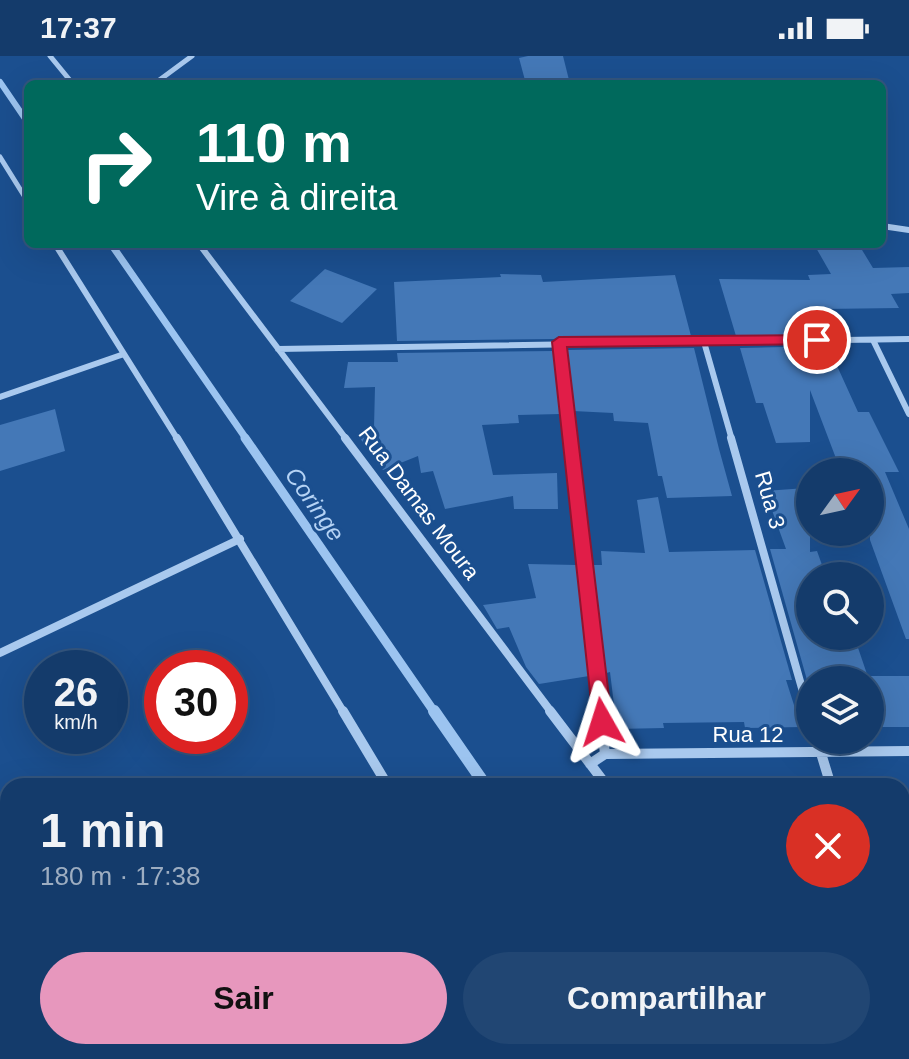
<!DOCTYPE html>
<html lang="pt">
<meta charset="utf-8">
<style>
body{margin:0;font-family:Arial,sans-serif;background:#214673;color:#f1f3f6;height:100vh;display:flex;flex-direction:column;font-size:30px;white-space:nowrap}
*{box-sizing:border-box;margin:0}
p{font-size:26px;color:#9dadc1}
.icon{flex:none;width:44px;height:44px;fill:none;stroke:currentColor;stroke-width:2;stroke-linecap:round;stroke-linejoin:round}
.map{position:relative;flex:1;overflow:hidden}
.panel{position:absolute;left:0px;top:722px;width:910px;height:282px;display:flex;flex-direction:column;background:#143b6b;border-radius:24px 24px 0 0;box-shadow:0 8px 32px #0002,0 0 0 2px #33557e}
.panel>*{flex:none}
.banner{position:absolute;left:24px;top:24px;width:862px;height:168px;border-radius:12px;box-shadow:0 8px 32px #0002,0 0 0 2px #33557e;background:#00695c;color:#fff;overflow:hidden}
.needle{width:52px;rotate:57deg}
.tools{position:absolute;left:796px;top:402px;display:grid;gap:16px}
.tools a{display:grid;place-items:center;width:88px;height:88px;border-radius:50%;background:#143b6b;box-shadow:0 8px 32px #0002,0 0 0 2px #33557e;font-size:40px}
.speed{position:absolute;left:24px;top:594px;display:flex;gap:16px;font-size:40px;font-weight:700;text-align:center}
.speed>*{display:grid;place-content:center;width:104px;height:104px;border-radius:50%;background:#143b6b;box-shadow:0 8px 32px #0002,0 0 0 2px #33557e;line-height:1}
.speed small{font-size:20px;font-weight:400}
.speed .limit{border:12px solid #d22;background:#fff;color:#111}
.pin{position:absolute;display:grid;place-items:center;width:68px;height:68px;color:#fff;margin:-34px;border:4px solid #fff;border-radius:50%;box-shadow:0 2px 8px #0007}
.me{position:absolute;width:88px;margin:-44px;rotate:354deg;stroke-linejoin:round;filter:drop-shadow(0 0 6px #0008)}
.turn{display:flex;align-items:center;gap:28px;height:168px;padding:0 40px;font-size:36px}
.turn .icon{width:104px;height:104px;stroke-width:2.5}
.turn b{display:block;font-size:56px;line-height:68px}
.round{display:grid;place-items:center;flex:none;width:84px;height:84px;border-radius:42px;background:#214673}
.head{display:flex;align-items:center;justify-content:space-between;height:136px;padding:0 40px}
h1{font-size:48px;font-weight:700;line-height:60px}
.cta{display:flex;gap:16px;margin-top:auto;padding:16px 40px}
.cta a{flex:1;height:92px;border-radius:48px;background:#e797bd;color:#111;font-size:32px;font-weight:700;line-height:92px;text-align:center}
.cta a+a{background:#214673;color:#f1f3f6}
.status{display:flex;justify-content:space-between;align-items:center;height:56px;padding:0 40px;background:#143b6b;direction:ltr}
.status svg{height:22px;fill:currentColor}
.map>svg:first-child{display:block}
</style>
<div class="status"><b>17:37</b><svg viewBox="0 0 49 12"><path d="M0 12V9h3v3zM5 12V6h3v6zM10 12V3h3v9zM15 12V0h3v12zM26 1h20v11H26zM47 4h2v5h-2z"/></svg></div>
<div class="map">
<svg width="909" height="1003" viewBox="0 0 909 1003">
<rect width="100%" height="100%" fill="#1b4f8f"/>
<g fill="none" stroke-linecap="round" stroke-linejoin="round">
<path stroke="#9cc4f0" stroke-width="6" d="M0 26 28 67"/>
<path stroke="#9cc4f0" stroke-width="7" d="M111 188 247 384"/>
<path stroke="#9cc4f0" stroke-width="9" d="M245 382 435 657"/>
<path stroke="#9cc4f0" stroke-width="12" d="M434 655 486 730
M670 996 675 1003"/>
</g>
<path fill="#4478b7" d="M528 0H563L570 28H526L519 2Z
M859 189 873 212 909 211V237L891 238 899 252 823 253 824 257H812L822 278 736 280 719 223 810 224 808 219 831 218 815 190Z
M325 213 377 233 342 267 290 245Z
M500 218 541 219 543 226 675 219 691 280 564 282 559 280 554 283 397 285 394 226 501 221Z
M828 290 858 356H869L899 416H885L909 473V583H906L870 484V416H846L841 404 837 405 810 334V386L776 387 763 347H756L740 292Z
M694 292 719 393 732 440 667 442 662 420H658L648 367 614 365 613 357 573 355 566 294Z
M554 295 561 358 518 359 519 367 482 369 493 419 557 417 558 453H514L513 440 445 453 433 415 421 417 418 400 383 414 357 378 374 371 375 331 344 332 348 306H398L397 297Z
M55 353 65 395 0 415V369Z
M806 432 810 445V496L817 495 826 520H810V580H854L869 624H807L770 493H786L765 435Z
M658 441 669 496 755 494 792 624H786L801 671 745 672 744 666 663 667 664 672 617 673 610 616 603 618 591 509H602L601 495 645 497 637 444Z
M528 508 577 509 589 620 539 628 526 611 509 571 497 573 483 549 536 542Z
M870 620H909V671H870Z"/>
<g fill="none" stroke-linecap="round" stroke-linejoin="round">
<path stroke="#a9c9ee" stroke-width="5" d="M50 0 73 28
M154 28 192 0
M0 101 28 146"/>
<path stroke="#a9c9ee" stroke-width="6" d="M882 170 909 174
M55 188 178 384
M199 188 347 384
M873 284 909 358
M559 286 570 384
M704 286 732 384
M278 293 909 283
M0 341 124 298"/>
<path stroke="#a9c9ee" stroke-width="8" d="M177 382 344 657
M345 382 552 657
M570 382 600 657
M731 382 809 657
M0 597 240 483"/>
<path stroke="#a9c9ee" stroke-width="10" d="M343 655 388 730
M550 655 607 730
M600 655 605 698
M809 655 810 660
M817 684 831 730
M590 708 605 698 909 695
M902 957 909 979
M0 962 8 957
M548 996 552 1003
M811 996 816 1003"/>
</g>
<path fill="#e11d48" stroke="#92132f" stroke-width="2" d="M817 279 824 284 822 288 567 291 612 666 609 673 602 676 594 673 552 286 559 281Z"/>
<g text-anchor="middle" dominant-baseline="central" stroke-width="6" stroke-linejoin="round" paint-order="stroke">
<g font-size="22" fill="#fff" stroke="#1b4f8f">
<text transform="translate(770 444) rotate(74)">Rua 3</text>
<text transform="translate(419 447) rotate(53)">Rua Damas Moura</text>
<text x="748" y="678">Rua 12</text>
</g>
<g font-size="24" font-style="italic" fill="#b5d3f5" stroke="#1b4f8f">
<text transform="translate(315 448) rotate(55)">Coringe</text>
</g>
</g>
</svg>
<div class="tools">
<a><svg class="needle" viewBox="-14 -14 28 28"><path d="M0-13l5 13h-10z" fill="#e53935"/><path d="M0 13l5-13h-10z" fill="#9dadc1"/></svg></a>
<a><svg class="icon" aria-label="search" viewBox="0 0 24 24"><circle cx="10" cy="10" r="6"/><path d="M15 15l6 6"/></svg></a>
<a><svg class="icon" aria-label="layers" viewBox="0 0 24 24"><path d="M12 4l9 5-9 5-9-5zM3 14l9 5 9-5"/></svg></a>
</div>
<div class="speed"><div>26<small>km/h</small></div><div class="limit">30</div></div>
<div class="pin" style="left:817px;top:284px;background:#d93025"><svg class="icon" aria-label="arrive" viewBox="0 0 24 24"><path d="M6 21V4h12l-3 4 3 4H6"/></svg></div>
<svg class="me" style="left:602px;top:666px" viewBox="-20 -20 40 40"><path d="M0-17L14 15 0 8-14 15z" fill="#e11d48" stroke="#fff" stroke-width="4"/></svg>
<div class="banner">
<div class="turn"><svg class="icon" aria-label="right" viewBox="0 0 24 24"><path d="M7 20v-9h11M14 6l5 5-5 5"/></svg><div><b>110 m</b>Vire à direita</div></div>
</div>
<section class="panel">
<div class="head"><div><h1>1 min</h1><p>180 m · 17:38</p></div><a class="round" style="background:#d93025;color:#fff"><svg class="icon" aria-label="close" viewBox="0 0 24 24"><path d="M6 6l12 12M18 6L6 18"/></svg></a></div>
<div class="cta"><a>Sair</a><a>Compartilhar</a></div>
</section>
</div>
